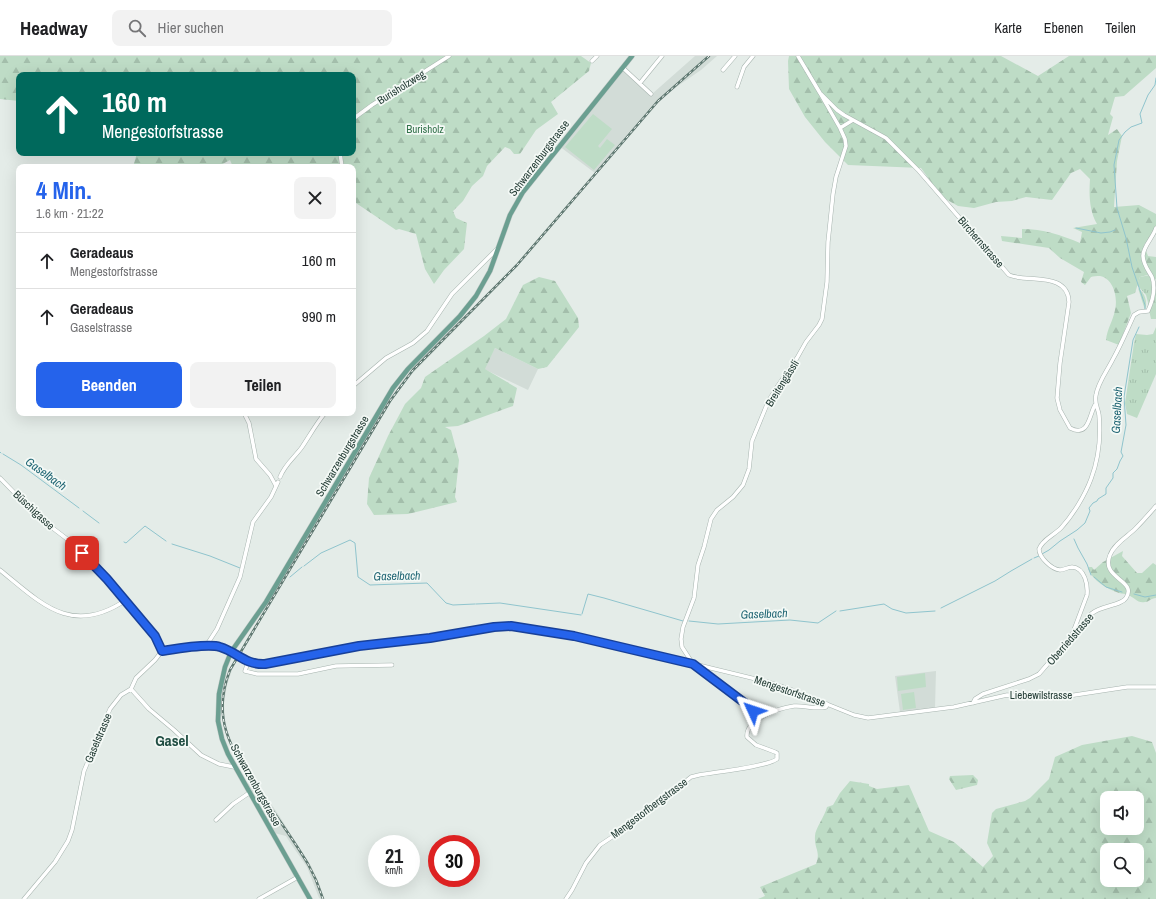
<!DOCTYPE html>
<html lang="de">
<meta charset="utf-8">
<style>
body{margin:0;font-family:"Archivo Narrow",sans-serif;background:#f2f2f2;color:#202124;height:100vh;display:flex;flex-direction:column;font-size:15px;white-space:nowrap}
*{box-sizing:border-box;margin:0}
p{font-size:13px;color:#757577}
.icon{flex:none;width:22px;height:22px;fill:none;stroke:currentColor;stroke-width:2;stroke-linecap:round;stroke-linejoin:round}
.map{position:relative;flex:1;overflow:hidden}
.panel{position:absolute;left:16px;top:108px;width:340px;height:252px;display:flex;flex-direction:column;background:#fff;border-radius:8px;box-shadow:0 4px 16px #0002}
.panel>*{flex:none}
.hud{position:absolute;left:16px;top:16px;width:340px;height:84px;border-radius:8px;box-shadow:0 4px 16px #0002;background:#00695c;color:#fff;overflow:hidden}
.fabs{position:absolute;left:1100px;top:735px;display:grid;gap:8px}
.fabs a{display:grid;place-items:center;width:44px;height:44px;border-radius:8px;background:#fff;box-shadow:0 4px 16px #0002;font-size:20px}
.speed{position:absolute;left:368px;top:779px;display:flex;gap:8px;font-size:20px;font-weight:700;text-align:center}
.speed>*{display:grid;place-content:center;width:52px;height:52px;border-radius:50%;background:#fff;box-shadow:0 4px 16px #0002;line-height:1}
.speed small{font-size:10px;font-weight:400}
.speed .limit{border:6px solid #d22;background:#fff;color:#111}
.pin{position:absolute;display:grid;place-items:center;width:34px;height:34px;color:#fff;margin:-17px;border-radius:8px;box-shadow:0 2px 6px #0006}
.me{position:absolute;width:44px;margin:-22px;rotate:312deg;stroke-linejoin:round;filter:drop-shadow(0 0 3px #0008)}
.turn{display:flex;align-items:center;gap:14px;height:84px;padding:0 20px;font-size:18px}
.turn .icon{width:52px;height:52px;stroke-width:2.5}
.turn b{display:block;font-size:28px;line-height:34px}
.round{display:grid;place-items:center;flex:none;width:42px;height:42px;border-radius:8px;background:#f2f2f2}
.headline{display:flex;align-items:center;justify-content:space-between;height:68px;padding:0 20px}
h1{font-size:24px;font-weight:700;line-height:30px;color:#2563eb}
.action{display:flex;gap:8px;margin-top:auto;padding:8px 20px}
.action a{flex:1;height:46px;border-radius:8px;background:#2563eb;color:#fff;font-size:16px;font-weight:700;line-height:46px;text-align:center}
.action a+a{background:#f2f2f2;color:#202124}
ul{padding:0;list-style:none}
li{display:flex;align-items:center;gap:12px;height:56px;padding:0 20px;border-top:1px solid #e0e0e0}
li div{flex:1}
li b{display:block;font-size:15px}
li em{font-style:normal}
header{display:flex;align-items:center;gap:24px;box-sizing:border-box;height:56px;padding:0 20px;background:#fff;border-bottom:1px solid #e0e0e0}
header strong{font-size:19px}
nav{display:flex;gap:22px;margin-inline-start:auto;font-size:14px}
.search{width:280px;height:36px;background:#f2f2f2;display:flex;align-items:center;gap:10px;box-sizing:border-box;padding:0 14px;border-radius:8px;color:#757577;font-size:15px}
.map>svg:first-child{display:block}
</style>
<header>
<strong>Headway</strong>
<div class="search"><svg class="icon" aria-label="search" viewBox="0 0 24 24"><circle cx="10" cy="10" r="6"/><path d="M15 15l6 6"/></svg>Hier suchen</div>
<nav><a>Karte</a><a>Ebenen</a><a>Teilen</a></nav>
</header>
<div class="map">
<svg width="1156" height="843" viewBox="0 0 1156 843">
<defs>
<pattern id="grass-tufts" width="24" height="20" patternUnits="userSpaceOnUse"><rect width="24" height="20" fill="#bedcc6"/><path d="M3 7l-1-3M5 7V3M7 7l1-3M15 17l-1-3M17 17v-4M19 17l1-3" fill="none" stroke="#a3beab"/></pattern>
<pattern id="forest-firs" width="22" height="20" patternUnits="userSpaceOnUse"><rect width="22" height="20" fill="#bedcc6"/><path d="M5 1l3.5 6h-7zM16 11l3.5 6h-7z" fill="#a3beab"/></pattern>
</defs>
<rect width="100%" height="100%" fill="#e4ece8"/>
<path fill="#d2dcd7" d="M695 0H717L701 14 669 36 659 46 508 220 407 323 391 346 233 611 227 629 224 647 225 667 231 686 245 711 278 758 311 810 320 830 324 843H321L319 842 307 811 289 785 286 780 274 777 246 728 250 726 230 690 223 668 222 647 224 629 231 610 400 328 419 307 507 219 595 117 559 90 623 12 652 38Z
M495 292 538 313 528 334 484 313Z
M936 615 935 652 900 656 895 620Z"/>
<path fill="url(#grass-tufts)" d="M1150 219 1153 232 1149 250 1146 239 1137 229 1140 221Z
M1156 231V263H1151L1149 254Z
M1138 232C1145 237 1148 246 1145 254Z
M1156 271V318L1137 362 1127 358 1125 347 1134 287 1136 278 1147 279 1153 278Z"/>
<path fill="url(#forest-firs)" fill-rule="evenodd" d="M0 0H581L591 7 589 15 551 46 558 58 536 74 520 98H514L510 93 505 91 487 110 483 120 472 130 463 145 453 155 456 162 467 167 464 193 444 214 434 228 425 213 416 178 399 173 396 174 353 145V111H233L230 104 217 111H133L137 97H353V19H19V45L0 43Z
M789 0H1001L1038 20 1069 0H1156V12L1124 40 1115 41 1110 58 1113 61 1108 79 1117 73 1122 80 1117 105 1114 151 1139 149 1156 158V174L1144 189 1148 200 1156 201V224L1151 218 1140 221 1135 237 1127 240 1131 257 1119 289 1106 284C1107 273 1113 265 1115 254 1118 242 1114 223 1100 220 1097 220 1093 220 1091 221L1085 229 1081 226 1084 216 1060 202 1049 192 1002 185 1001 180 1022 182V173C1043 173 1061 179 1080 187L1082 176 1073 172 1097 168C1089 154 1089 138 1090 123L1080 113 1071 117 1052 144 1026 141 1012 145 996 146 974 152 958 150 942 141 921 112 848 109 825 86 805 61 789 33 788 5Z
M539 221 555 225 578 262 579 271 547 311 538 313 495 292 485 313 517 332 513 350 458 370 445 371 451 374 459 404 455 441 457 446 408 458 374 459 367 448 369 422 388 380 405 348 421 332 425 321 484 280 506 263 523 229Z
M1123 495 1122 500 1137 517H1142L1153 507 1156 509V542C1151 542 1149 546 1145 546 1138 548 1134 541 1128 539 1125 537 1122 538 1119 537 1107 533 1093 525 1088 513L1089 511H1092L1094 514 1103 506Z
M1132 680 1152 686 1156 697V843H758L765 840 760 831 816 808C821 795 814 793 815 780 815 773 825 760 827 751L833 749 840 737 850 725 869 728V730L877 733 909 729 929 775 954 786 983 811 993 800 987 787 992 757 996 753 1025 745 1030 742 1049 723 1055 701 1082 689ZM1107 742H1137V772H1107ZM1107 794H1137V824H1107Z
M973 719 978 724 977 729 956 734 949 723 950 720Z"/>
<path fill="#bedcc6" d="M593 58 612 73 598 90 600 92 607 83 615 89 594 114 565 91Z
M925 617 926 631 898 635 897 621Z
M914 636 916 652 903 654 901 638Z"/>
<g fill="none" stroke-linecap="round" stroke-linejoin="round">
<path stroke="#8fc4cd" stroke-width="1" d="M1076 172 1101 177 1110 176 1115 174
M1145 253V249L1132 211 1126 182 1117 152 1114 109 1119 84 1125 76 1131 71 1142 67 1140 58 1148 39 1155 29 1156 22
M0 396 1 397
M3 398 21 409 79 452
M83 455 99 467
M1074 483 1078 492 1087 508 1091 519
M124 486 126 487 145 470 166 485
M172 488 210 500 240 512
M1042 498 1049 494 1060 485 1077 474 1085 467 1090 455 1089 452 1093 447 1097 445 1098 443 1106 438V432L1113 422V417L1117 413 1120 405 1123 400 1121 396 1126 369 1124 341 1133 284 1139 271
M1034 502 1039 500
M304 510 321 497 350 484 355 487 358 521 370 529 427 527 446 547 453 549 475 548
M290 521 302 511
M1094 521 1106 531 1122 536
M1134 538 1145 541 1156 539
M476 548 500 547 581 559
M941 552 995 525 1011 515 1032 503
M840 555 884 548 892 553 906 557 935 555
M582 558 588 538 604 542 683 565
M689 565 718 568 790 564 818 567 836 555"/>
<defs>
<path id="minor" d="M798 0 820 37 837 54 844 59 886 82 919 115 1009 219C1027 227 1068 215 1069 246L1060 307 1057 342 1060 354 1070 372C1089 382 1089 359 1095 349
M592 5 597 0
M623 12 651 38
M723 14 735 0
M640 27 662 0
M737 31 744 11 753 0
M353 63 372 49 449 0
M840 72 853 64
M340 97 342 111
M353 330 386 302 413 287 427 275 452 238 497 193
M244 357 249 367 256 403 270 419 276 430
M280 421C285 408 295 401 302 391 310 379 316 368 325 357
M0 422 37 460 67 483 99 514 155 580 162 595
M0 514C41 547 71 581 126 544
M1072 579 1087 539C1088 529 1085 512 1072 511 1068 511 1064 514 1060 514 1051 513 1039 501 1039 493 1042 484 1054 479 1061 472 1073 459 1085 439 1091 423 1099 402 1101 381 1099 359 1098 352 1094 347 1096 339 1098 326 1107 315 1113 303 1121 289 1127 274 1134 259L1139 256 1148 255C1153 244 1156 232 1152 221 1148 214 1143 208 1143 200 1143 190 1153 182 1156 172
M206 590 217 573 240 521 253 466 271 441 278 426
M248 606 245 615 257 618H298L336 610 392 609
M131 633 149 653 174 674 201 699 219 708 234 711
M973 647 975 643 983 638 1029 623 1039 618 1091 558C1101 549 1121 550 1126 542 1138 524 1100 523 1110 499 1114 488 1128 480 1135 473 1143 465 1149 458 1156 450
M752 652 765 658
M755 666 752 652 693 608 682 591 681 583 683 571 694 542 698 509 704 491 711 463 717 454 733 441 743 429 749 413 752 385 768 346 777 331 797 302 806 286 819 269 822 263 827 226 828 186 833 138 836 121 846 90 845 83 840 72 820 37
M216 764 233 748 249 737
M24 843 55 806 68 785 72 774 84 715 110 653 121 639 131 633 136 622 155 604 162 595C175 593 207 587 220 591 236 595 247 609 265 608L359 590 430 582 494 571 511 570 538 573 608 587 768 626 792 634 854 659 868 662 954 651 1007 639 1068 640 1127 631H1156
M259 843 298 821
M566 843 572 834 586 807 600 789 633 767 691 721 699 719C715 716 766 711 777 703V697L775 696 756 689 747 681C745 663 780 652 794 650 805 649 815 654 826 651L827 648"/>
<path id="major" d="M310 843 228 698 222 683 218 665 219 638 225 611 231 596 266 546 393 332 408 313 460 260 476 240 490 215 510 159 523 136 632 0"/>
</defs>
<use href="#minor" stroke="#a7b4af" stroke-width="4.5"/>
<use href="#major" stroke="#c2c9c7" stroke-width="5.5"/>
<use href="#minor" stroke="#fff" stroke-width="3.5"/>
<use href="#major" stroke="#6b9f91" stroke-width="4.5"/>
<defs>
<path id="rail" d="M323 843 316 824 308 808C293 783 276 760 260 736 233 695 210 665 230 614L390 345 413 314 517 209 658 45 709 0"/>
</defs>
<use href="#rail" stroke="#5f7871" stroke-width="2.5"/>
<use href="#rail" stroke="#f4f9f6" stroke-width="1" stroke-dasharray="3" stroke-linecap="butt"/>
</g>
<g fill="none" stroke-linecap="round" stroke-linejoin="round">
<defs>
<path id="route" d="M82 497 107 523 155 580 162 595C175 593 208 587 220 591 237 596 245 609 265 608L359 590 430 582 494 571 511 570 574 580 693 608 750 651 753 655"/>
</defs>
<use href="#route" stroke="#184099" stroke-width="10"/>
<use href="#route" stroke="#2563eb" stroke-width="7"/>
</g>
<g text-anchor="middle" dominant-baseline="central" stroke-width="3.5" stroke-linejoin="round" paint-order="stroke">
<g font-size="11" fill="#243d36" stroke="#f4f9f6">
<text transform="translate(401 31) rotate(-32)">Burisholzweg</text>
<text transform="translate(539 102) rotate(-53)">Schwarzenburgstrasse</text>
<text transform="translate(981 186) rotate(49)">Birchernstrasse</text>
<text transform="translate(782 327) rotate(-58)">Breitengässli</text>
<text transform="translate(342 400) rotate(-59)">Schwarzenburgstrasse</text>
<text transform="translate(34 454) rotate(43)">Büschigasse</text>
<text transform="translate(1070 583) rotate(-49)">Oberriedstrasse</text>
<text transform="translate(790 635) rotate(19)">Mengestorfstrasse</text>
<text x="1041" y="639">Liebewilstrasse</text>
<text transform="translate(98 682) rotate(-67)">Gaselstrasse</text>
<text transform="translate(256 729) rotate(61)">Schwarzenburgstrasse</text>
<text transform="translate(649 752) rotate(-37)">Mengestorfbergstrasse</text>
</g>
<g font-size="11" fill="#317149" stroke="#f4f9f6">
<text x="425" y="73">Burisholz</text>
</g>
<g font-size="12" font-style="italic" fill="#226775" stroke="#f4f9f6">
<text transform="translate(1117 354) rotate(-87)">Gaselbach</text>
<text transform="translate(46 418) rotate(36)">Gaselbach</text>
<text transform="translate(397 520) rotate(-1)">Gaselbach</text>
<text transform="translate(764 558) rotate(-2)">Gaselbach</text>
</g>
<g font-size="15" font-weight="bold" fill="#214e43" stroke="#f4f9f6">
<text x="172" y="684">Gasel</text>
</g>
</g>
</svg>
<div class="fabs">
<a><svg class="icon" aria-label="sound" viewBox="0 0 24 24"><path d="M4 9h4l5-4v14l-5-4H4zM17 9q2 3 0 6"/></svg></a>
<a><svg class="icon" aria-label="search" viewBox="0 0 24 24"><circle cx="10" cy="10" r="6"/><path d="M15 15l6 6"/></svg></a>
</div>
<div class="speed"><div>21<small>km/h</small></div><div class="limit">30</div></div>
<div class="pin" style="left:82px;top:497px;background:#d93025"><svg class="icon" aria-label="arrive" viewBox="0 0 24 24"><path d="M6 21V4h12l-3 4 3 4H6"/></svg></div>
<svg class="me" style="left:753px;top:655px" viewBox="-20 -20 40 40"><path d="M0-17L14 15 0 8-14 15z" fill="#2563eb" stroke="#fff" stroke-width="4"/></svg>
<div class="hud">
<div class="turn"><svg class="icon" aria-label="ahead" viewBox="0 0 24 24"><path d="M12 20V5M6 11l6-6 6 6"/></svg><div><b>160 m</b>Mengestorfstrasse</div></div>
</div>
<section class="panel">
<div class="headline"><div><h1>4 Min.</h1><p>1.6 km · 21:22</p></div><a class="round"><svg class="icon" aria-label="close" viewBox="0 0 24 24"><path d="M6 6l12 12M18 6L6 18"/></svg></a></div>
<ul>
<li><svg class="icon" aria-label="ahead" viewBox="0 0 24 24"><path d="M12 20V5M6 11l6-6 6 6"/></svg><div><b>Geradeaus</b><p>Mengestorfstrasse</p></div><em>160 m</em></li>
<li><svg class="icon" aria-label="ahead" viewBox="0 0 24 24"><path d="M12 20V5M6 11l6-6 6 6"/></svg><div><b>Geradeaus</b><p>Gaselstrasse</p></div><em>990 m</em></li>
</ul>
<div class="action"><a>Beenden</a><a>Teilen</a></div>
</section>
</div>
